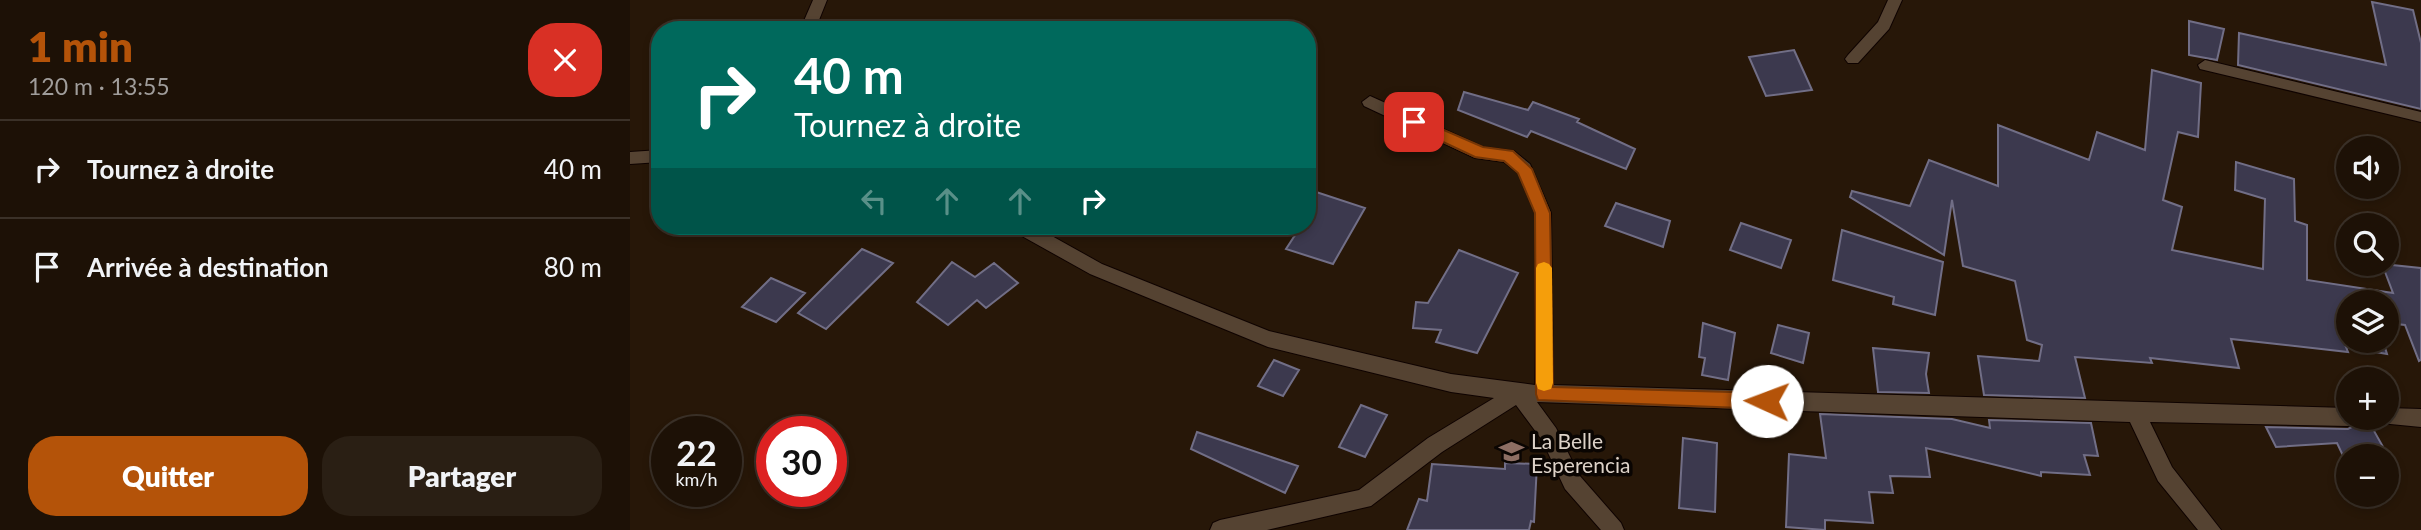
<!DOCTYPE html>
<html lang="fr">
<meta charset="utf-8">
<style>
body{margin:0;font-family:Lato,sans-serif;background:#2a1f14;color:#f1f3f6;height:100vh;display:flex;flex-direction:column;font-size:26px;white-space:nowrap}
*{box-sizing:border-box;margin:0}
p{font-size:23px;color:#a09d9b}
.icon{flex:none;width:38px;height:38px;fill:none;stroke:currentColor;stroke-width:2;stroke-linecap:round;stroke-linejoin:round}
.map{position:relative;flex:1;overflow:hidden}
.panel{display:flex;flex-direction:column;background:#1d1106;width:630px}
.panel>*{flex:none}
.top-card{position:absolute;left:21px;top:21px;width:665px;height:214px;border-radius:28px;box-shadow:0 4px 10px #0003,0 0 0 2px #3b3128;background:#00695c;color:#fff;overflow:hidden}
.fabs{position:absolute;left:1706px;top:136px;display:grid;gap:14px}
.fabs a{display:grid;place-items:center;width:63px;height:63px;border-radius:50%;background:#1d1106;box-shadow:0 4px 10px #0003,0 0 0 2px #3b3128;font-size:35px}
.speed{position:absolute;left:21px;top:416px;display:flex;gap:14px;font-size:35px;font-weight:700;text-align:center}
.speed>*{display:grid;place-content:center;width:91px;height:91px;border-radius:50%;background:#1d1106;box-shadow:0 4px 10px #0003,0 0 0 2px #3b3128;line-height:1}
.speed small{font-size:18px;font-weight:400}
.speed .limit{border:10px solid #d22;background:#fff;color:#111}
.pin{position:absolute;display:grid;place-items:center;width:60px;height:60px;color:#fff;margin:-30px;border-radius:14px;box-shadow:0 4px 10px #0006}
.me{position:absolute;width:77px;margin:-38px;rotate:272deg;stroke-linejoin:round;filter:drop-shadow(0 0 5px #0008)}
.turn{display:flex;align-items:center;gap:24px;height:147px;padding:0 28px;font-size:32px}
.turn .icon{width:91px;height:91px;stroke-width:2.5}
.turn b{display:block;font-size:49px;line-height:60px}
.lanes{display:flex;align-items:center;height:66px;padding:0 28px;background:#0003;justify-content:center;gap:35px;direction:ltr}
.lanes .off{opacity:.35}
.round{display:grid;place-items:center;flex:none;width:74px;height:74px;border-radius:28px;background:#2a1f14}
.overview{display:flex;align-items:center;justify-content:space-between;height:119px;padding:0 28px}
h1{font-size:42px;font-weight:800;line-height:52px;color:#b45309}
.primary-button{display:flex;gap:14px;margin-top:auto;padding:14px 28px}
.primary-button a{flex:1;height:80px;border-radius:28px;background:#b45309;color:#fff;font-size:28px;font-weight:800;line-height:80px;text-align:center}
.primary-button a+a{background:#2a1f14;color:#f1f3f6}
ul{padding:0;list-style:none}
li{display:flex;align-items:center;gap:21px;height:98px;padding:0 28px;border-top:2px solid #3b3128}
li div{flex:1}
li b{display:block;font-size:26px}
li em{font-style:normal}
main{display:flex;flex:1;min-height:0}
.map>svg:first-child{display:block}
</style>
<main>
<section class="panel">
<div class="overview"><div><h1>1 min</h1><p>120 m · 13:55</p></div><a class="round" style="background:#d93025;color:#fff"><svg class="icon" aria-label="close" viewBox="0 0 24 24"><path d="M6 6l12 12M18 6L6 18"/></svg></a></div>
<ul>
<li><svg class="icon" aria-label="right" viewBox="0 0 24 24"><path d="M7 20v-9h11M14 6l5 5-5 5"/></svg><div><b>Tournez à droite</b></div><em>40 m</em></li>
<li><svg class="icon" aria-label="arrive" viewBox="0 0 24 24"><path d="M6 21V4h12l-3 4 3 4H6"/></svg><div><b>Arrivée à destination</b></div><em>80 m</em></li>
</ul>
<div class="primary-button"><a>Quitter</a><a>Partager</a></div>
</section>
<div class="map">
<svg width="1791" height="530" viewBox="0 0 1791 530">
<rect width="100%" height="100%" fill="#271708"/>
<path fill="#3c394e" stroke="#716e86" stroke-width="2" d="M1742 2 1783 10 1791 43V109L1608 65 1609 33 1756 65Z
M1559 21 1594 29 1587 60 1559 55Z
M1164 50 1182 90 1136 96 1119 57Z
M1522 70 1571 83 1568 137 1548 132 1533 200 1552 207 1542 250 1633 269 1635 199 1605 190 1606 162 1664 179 1665 221 1677 225V280L1763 293 1752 264 1791 268V360L1789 361 1775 325 1757 323V303H1718V341H1753L1757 354 1716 347 1718 352 1601 339 1609 368 1520 358 1522 363 1445 357 1455 398 1354 395 1348 356 1409 361 1412 345 1397 340 1385 281 1333 266 1322 200 1314 255 1220 197 1222 191 1280 206 1299 160 1368 186V125L1459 160 1467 132 1515 150Z
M834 92 898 110 903 102 949 119 947 122 1005 149 996 169 901 131 897 137 828 110Z
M677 189 735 208 703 264 656 249 671 226H677Z
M986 203 1040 221 1033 247 975 226Z
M1111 223 1161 240 1151 268 1100 250Z
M1212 230 1313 262 1305 315 1263 304 1264 297 1203 280Z
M232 249 263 263 196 329 168 313Z
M829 250 888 273 847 353 806 342 811 330 783 328 786 302 798 303Z
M322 262 345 277 364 263 388 283 356 308 347 300 318 325 287 302Z
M141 278 175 293 146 322 112 307Z
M1073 323 1105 333 1098 380 1072 375 1075 358 1069 357Z
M1148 325 1179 333 1173 363 1141 353Z
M1243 348 1299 353 1296 374 1299 393 1248 392Z
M644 360 669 370 653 396 628 386Z
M731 405 757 415 735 457 709 447Z
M1190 414 1322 419 1360 428 1359 420 1461 423 1468 456 1454 455 1460 475 1411 472V476L1296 448 1300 477 1260 476 1263 493 1239 492 1243 523 1195 520V530L1156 527 1159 454 1196 458Z
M1729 418H1734V423L1739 422 1761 461H1757V457H1718L1717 464 1707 443 1646 447 1636 427 1718 429 1726 425Z
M567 432 668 466 655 493 561 449Z
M1053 438 1087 443 1085 512 1049 508Z
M875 463 907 464 904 522 901 521 899 530H777L789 499 797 501 802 464 875 469Z"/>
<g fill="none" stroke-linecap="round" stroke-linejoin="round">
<defs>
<path id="lane" d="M1575 60 1791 112V122L1570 69 1568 65Z"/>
<path id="street" d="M183 0H197L185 30H170Z
M1258 0H1272L1259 29 1228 63H1218L1215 59 1218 55 1248 22Z
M740 96 853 147 884 151 900 164 921 213 923 385 1718 408V418H1727L1725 423 1718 426 1520 422 1542 467 1591 530H1568L1528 481 1500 422 907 402 926 428 949 475 991 523 994 530H971L935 489 912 440 886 405 812 452 741 506 637 530H580L583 523 590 520 729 490 798 438 864 398 821 392 638 347 460 274 383 231 380 226H404L472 264 639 331 821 374 905 385V213L888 173 874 162 845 158 734 106 732 102Z
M30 150V162L0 164V152Z
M1757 408 1791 409V427L1750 423 1748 418H1757Z"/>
</defs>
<use href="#lane" stroke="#0f0300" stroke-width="2"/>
<use href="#street" stroke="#0f0300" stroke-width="2"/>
<use href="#lane" fill="#554332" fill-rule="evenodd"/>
<use href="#street" fill="#554332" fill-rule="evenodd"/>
</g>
<path fill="#b45309" stroke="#753606" stroke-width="2" d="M784 117 853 147 883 151 902 169 920 213 923 387 1137 393 1143 396 1146 401 1143 407 1137 409 908 400 906 394 905 213 888 173 874 161 845 157 779 126 777 122Z"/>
<path fill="#f59e0b" d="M914 262 919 264 922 268 923 383 921 389 914 391 908 389 906 383V268L908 264Z"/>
<defs>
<symbol id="school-bare" viewBox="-9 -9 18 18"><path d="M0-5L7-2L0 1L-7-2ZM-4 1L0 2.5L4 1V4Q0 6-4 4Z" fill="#8d6e63" stroke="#0a0502" stroke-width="2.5" paint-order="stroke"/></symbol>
</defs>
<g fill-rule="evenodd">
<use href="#school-bare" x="864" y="434" width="35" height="35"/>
</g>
<g text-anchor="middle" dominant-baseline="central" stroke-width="7" stroke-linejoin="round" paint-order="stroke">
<g font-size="21" fill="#ddd2c8" stroke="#0a0502" text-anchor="start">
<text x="901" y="440">La Belle<tspan x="901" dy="24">Esperencia</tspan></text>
</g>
</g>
</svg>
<div class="fabs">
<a><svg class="icon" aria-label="sound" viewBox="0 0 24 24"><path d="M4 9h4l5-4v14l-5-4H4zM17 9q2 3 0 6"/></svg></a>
<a><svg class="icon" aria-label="search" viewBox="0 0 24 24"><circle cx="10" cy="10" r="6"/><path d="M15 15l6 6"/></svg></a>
<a><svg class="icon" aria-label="layers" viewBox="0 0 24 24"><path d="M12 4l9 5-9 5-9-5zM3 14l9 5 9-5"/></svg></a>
<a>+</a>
<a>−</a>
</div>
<div class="speed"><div>22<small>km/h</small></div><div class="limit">30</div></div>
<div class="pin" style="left:784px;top:122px;background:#d93025"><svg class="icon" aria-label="arrive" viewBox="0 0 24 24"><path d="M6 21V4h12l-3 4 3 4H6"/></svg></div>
<svg class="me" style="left:1137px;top:401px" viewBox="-20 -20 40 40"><circle r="19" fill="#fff"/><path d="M0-13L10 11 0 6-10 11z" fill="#b45309"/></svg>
<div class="top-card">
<div class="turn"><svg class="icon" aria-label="right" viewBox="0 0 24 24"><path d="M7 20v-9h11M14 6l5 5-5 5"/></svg><div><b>40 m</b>Tournez à droite</div></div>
<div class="lanes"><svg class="icon off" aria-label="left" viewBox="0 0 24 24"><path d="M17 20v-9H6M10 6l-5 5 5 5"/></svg><svg class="icon off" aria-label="ahead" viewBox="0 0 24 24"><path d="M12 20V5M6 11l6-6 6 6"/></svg><svg class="icon off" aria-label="ahead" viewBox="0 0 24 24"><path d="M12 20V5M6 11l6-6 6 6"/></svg><svg class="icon" aria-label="right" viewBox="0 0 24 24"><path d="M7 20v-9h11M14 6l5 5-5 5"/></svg></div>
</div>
</div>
</main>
